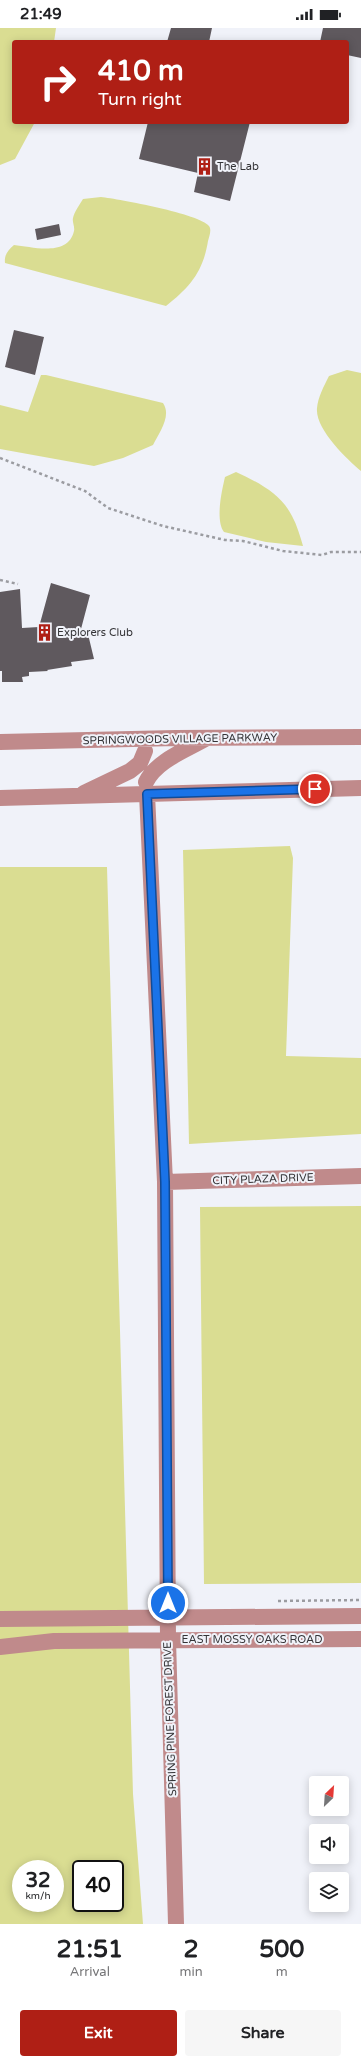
<!DOCTYPE html>
<style>
body{margin:0;font-family:"Varela Round",sans-serif;background:#f6f6f6;color:#202124;height:100vh;display:flex;flex-direction:column;font-size:15px;white-space:nowrap}
*{box-sizing:border-box;margin:0}
p{font-size:13px;color:#757577}
.icon{flex:none;width:22px;height:22px;fill:none;stroke:currentColor;stroke-width:2;stroke-linecap:round;stroke-linejoin:round}
.map{position:relative;height:1896px;overflow:hidden}
.drawer{display:flex;flex-direction:column;background:#fff;flex:1}
.drawer>*{flex:none}
.banner{position:absolute;left:12px;top:12px;width:337px;height:84px;border-radius:4px;box-shadow:0 2px 10px #0003;background:#af1f15;color:#fff;overflow:hidden}
.needle{width:26px;rotate:25deg}
.fabs{position:absolute;left:309px;top:1748px;display:grid;gap:8px}
.fabs a{display:grid;place-items:center;width:40px;height:40px;border-radius:4px;background:#fff;box-shadow:0 2px 10px #0003;font-size:20px}
.speed{position:absolute;left:12px;top:1832px;display:flex;gap:8px;font-size:20px;font-weight:700;text-align:center}
.speed>*{display:grid;place-content:center;width:52px;height:52px;border-radius:50%;background:#fff;box-shadow:0 2px 10px #0003;line-height:1}
.speed small{font-size:10px;font-weight:400}
.speed .limit{border:2px solid #111;border-radius:6px;background:#fff;color:#111}
.pin{position:absolute;display:grid;place-items:center;width:34px;height:34px;color:#fff;margin:-17px;border:2px solid #fff;border-radius:50%;box-shadow:0 1px 4px #0007}
.me{position:absolute;width:44px;margin:-22px;rotate:0deg;stroke-linejoin:round;filter:drop-shadow(0 0 3px #0008)}
.turn{display:flex;align-items:center;gap:14px;height:84px;padding:0 20px;font-size:18px}
.turn .icon{width:52px;height:52px;stroke-width:2.5}
.turn b{display:block;font-size:28px;line-height:34px}
.eta{display:flex;justify-content:space-evenly;align-items:center;height:68px;text-align:center}
.eta b{font-size:24px;font-weight:700;line-height:28px}
.primary-button{display:flex;gap:8px;margin-top:auto;padding:8px 20px}
.primary-button a{flex:1;height:46px;border-radius:4px;background:#af1f15;color:#fff;font-size:16px;font-weight:700;line-height:46px;text-align:center}
.primary-button a+a{background:#f6f6f6;color:#202124}
.status{display:flex;justify-content:space-between;align-items:center;height:28px;padding:0 20px;background:#fff;direction:ltr}
.status svg{height:11px;fill:currentColor}
.map>svg:first-child{display:block}
</style>
<div class="status"><b>21:49</b><svg viewBox="0 0 49 12"><path d="M0 12V9h3v3zM5 12V6h3v6zM10 12V3h3v9zM15 12V0h3v12zM26 1h20v11H26zM47 4h2v5h-2z"/></svg></div>
<div class="map">
<svg width="361" height="1896" viewBox="0 0 361 1896">
<rect width="100%" height="100%" fill="#f0f2f9"/>
<path fill="#dadd92" fill-rule="evenodd" d="M0 0H56L54 14H14V94H35L15 131 0 137Z
M101 169C119 171 200 186 209 198 212 202 209 209 208 213 203 244 190 259 166 278L5 235C4 227 8 222 14 217 33 219 68 229 74 203 75 199 72 194 73 190 74 184 80 176 83 171Z
M347 342 361 345V443C347 431 315 401 317 380 318 369 324 358 329 348Z
M41 347H46L163 375C172 388 159 405 153 417L123 430 94 438 0 421V377L28 384Z
M236 444C258 454 281 466 292 488 297 497 300 508 303 518L266 514 224 504C215 492 222 462 225 449Z
M290 818 293 830 286 1028 361 1030V1106L189 1116 183 822Z
M0 839H107L133 1766 143 1896H0ZM21 1841H55V1875H21ZM81 1841H115V1875H81Z
M361 1178V1555L204 1556 200 1179Z"/>
<path fill="#5f595e" d="M171 0H212L209 14H167Z
M323 0H361V30L347 27V14H320Z
M148 94H250L230 173 194 164 198 145 139 131Z
M59 196 61 207 37 212 35 201Z
M14 302 44 309 35 347 5 339Z
M51 555 90 567 81 601 87 602 94 631 71 634 72 638 47 642 48 643 29 644V648L22 649 23 654H2V643H0V564L20 561 22 600 39 599Z"/>
<g fill="none" stroke-linecap="round" stroke-linejoin="round">
<path stroke="#9b9ca1" stroke-width="2.5" stroke-dasharray="3 3" stroke-linecap="butt" d="M0 430 85 463 108 480 163 498 225 512 243 513 283 523 322 527 331 524H361
M0 552 18 556
M278 1573 361 1572"/>
<path stroke="#c08a8b" stroke-width="16" d="M0 714 176 710 361 709
M146 754C157 732 187 722 207 710
M84 765 130 743 140 735 145 723
M147 766 165 1154 168 1611 176 1896
M0 770 361 760
M165 1154 361 1148
M0 1591 361 1588
M0 1619 54 1613 361 1611"/>
</g>
<g fill="none" stroke-linecap="round" stroke-linejoin="round">
<defs>
<path id="route" d="M168 1575 165 1154 147 766 315 761"/>
</defs>
<use href="#route" stroke="#114b97" stroke-width="10"/>
<use href="#route" stroke="#1a73e8" stroke-width="7"/>
</g>
<defs>
<symbol id="building-bare" viewBox="-9 -9 18 18"><path d="M-4-6H4V6H1V3H-1V6H-4ZM-2.5-4.3h1.7v1.8h-1.7ZM.8-4.3h1.7v1.8H.8ZM-2.5-1h1.7V.8h-1.7ZM.8-1h1.7V.8H.8Z" fill="#af1f15" stroke="#f0f2f9" stroke-width="2.5" paint-order="stroke"/></symbol>
</defs>
<g fill-rule="evenodd">
<use href="#building-bare" x="192" y="126" width="25" height="25"/>
<use href="#building-bare" x="32" y="592" width="25" height="25"/>
</g>
<g text-anchor="middle" dominant-baseline="central" stroke-width="4" stroke-linejoin="round" paint-order="stroke">
<g font-size="11" fill="#343437" stroke="#f0f2f9" text-anchor="start">
<text x="217" y="138">The Lab</text>
<text x="57" y="604">Explorers Club</text>
</g>
<g font-size="11" fill="#343437" stroke="#f0f2f9">
<text transform="translate(180 711) rotate(-1)">SPRINGWOODS VILLAGE PARKWAY</text>
<text transform="translate(263 1151) rotate(-2)">CITY PLAZA DRIVE</text>
<text x="252" y="1611">EAST MOSSY OAKS ROAD</text>
<text transform="translate(170 1691) rotate(-92)">SPRING PINE FOREST DRIVE</text>
</g>
</g>
</svg>
<div class="fabs">
<a><svg class="needle" viewBox="-14 -14 28 28"><path d="M0-13l5 13h-10z" fill="#e53935"/><path d="M0 13l5-13h-10z" fill="#757577"/></svg></a>
<a><svg class="icon" aria-label="sound" viewBox="0 0 24 24"><path d="M4 9h4l5-4v14l-5-4H4zM17 9q2 3 0 6"/></svg></a>
<a><svg class="icon" aria-label="layers" viewBox="0 0 24 24"><path d="M12 4l9 5-9 5-9-5zM3 14l9 5 9-5"/></svg></a>
</div>
<div class="speed"><div>32<small>km/h</small></div><div class="limit">40</div></div>
<div class="pin" style="left:315px;top:761px;background:#d93025"><svg class="icon" aria-label="arrive" viewBox="0 0 24 24"><path d="M6 21V4h12l-3 4 3 4H6"/></svg></div>
<svg class="me" style="left:168px;top:1575px" viewBox="-20 -20 40 40"><circle r="17" fill="#1a73e8" stroke="#fff" stroke-width="3"/><path d="M0-11L8 9 0 5-8 9z" fill="#fff"/></svg>
<div class="banner">
<div class="turn"><svg class="icon" aria-label="right" viewBox="0 0 24 24"><path d="M7 20v-9h11M14 6l5 5-5 5"/></svg><div><b>410 m</b>Turn right</div></div>
</div>
</div>
<section class="drawer">
<div class="eta">
<div><b>21:51</b><p>Arrival</p></div>
<div><b>2</b><p>min</p></div>
<div><b>500</b><p>m</p></div>
</div>
<div class="primary-button"><a>Exit</a><a>Share</a></div>
</section>
